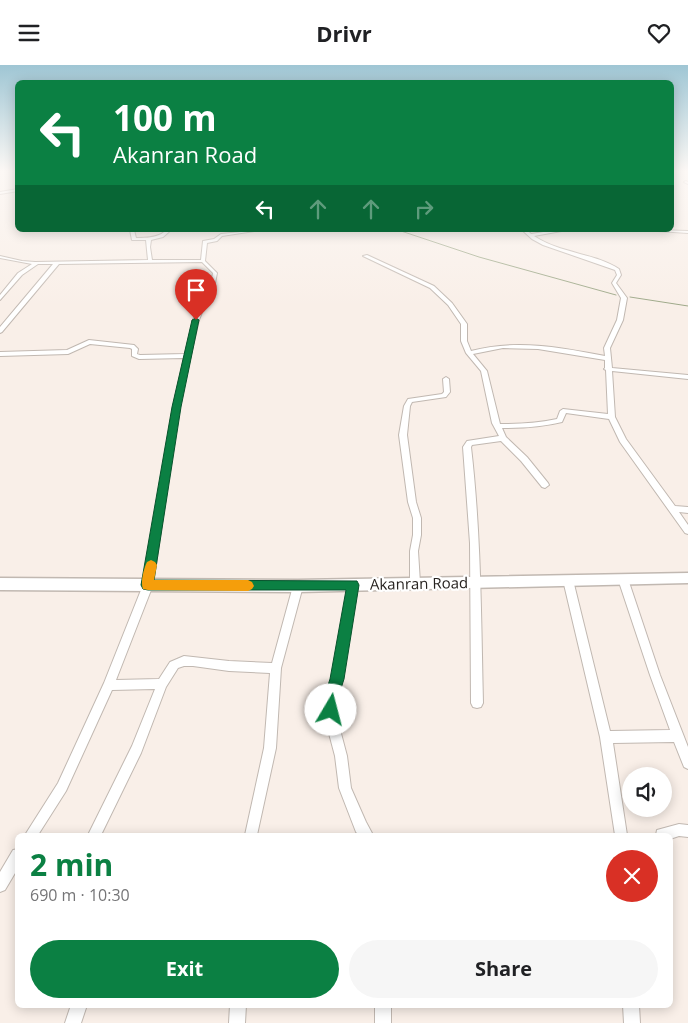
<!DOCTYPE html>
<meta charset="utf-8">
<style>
body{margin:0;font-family:"Open Sans",sans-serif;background:#f6f6f6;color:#202124;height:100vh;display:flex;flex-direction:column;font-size:19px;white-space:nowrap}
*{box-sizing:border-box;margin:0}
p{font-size:16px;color:#757577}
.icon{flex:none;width:28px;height:28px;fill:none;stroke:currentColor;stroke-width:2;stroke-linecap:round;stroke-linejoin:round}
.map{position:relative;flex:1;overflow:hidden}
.details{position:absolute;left:15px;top:768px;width:658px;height:175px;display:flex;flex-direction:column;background:#fff;border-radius:8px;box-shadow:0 2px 12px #0003}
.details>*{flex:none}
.guide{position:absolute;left:15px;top:15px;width:659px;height:152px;border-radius:8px;box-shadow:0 2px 12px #0003;background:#0b8043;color:#fff;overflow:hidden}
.tools{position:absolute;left:622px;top:702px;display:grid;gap:10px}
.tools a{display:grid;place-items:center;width:50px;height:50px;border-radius:50%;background:#fff;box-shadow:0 2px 12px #0003;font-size:25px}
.pin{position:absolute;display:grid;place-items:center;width:42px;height:42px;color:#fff;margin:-51px -21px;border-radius:50% 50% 50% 0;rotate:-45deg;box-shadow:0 0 5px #0007}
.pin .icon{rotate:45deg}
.me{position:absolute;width:55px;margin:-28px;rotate:8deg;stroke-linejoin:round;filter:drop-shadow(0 0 4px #0008)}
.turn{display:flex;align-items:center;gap:18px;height:105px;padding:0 15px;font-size:22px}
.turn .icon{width:65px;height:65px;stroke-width:2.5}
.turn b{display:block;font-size:35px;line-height:42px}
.lanes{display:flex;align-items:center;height:48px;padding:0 15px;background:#0003;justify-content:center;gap:25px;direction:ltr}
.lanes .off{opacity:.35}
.round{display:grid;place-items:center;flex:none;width:52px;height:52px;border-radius:26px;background:#f6f6f6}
.headline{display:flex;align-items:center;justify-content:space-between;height:85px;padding:0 15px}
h1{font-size:30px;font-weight:700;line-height:38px;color:#0b8043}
.action{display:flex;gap:10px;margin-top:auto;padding:10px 15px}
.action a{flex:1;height:58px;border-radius:30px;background:#0b8043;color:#fff;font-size:20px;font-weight:700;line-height:58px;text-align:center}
.action a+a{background:#f6f6f6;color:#202124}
header{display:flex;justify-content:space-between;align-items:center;height:65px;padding:0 15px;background:#fff;font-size:22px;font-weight:700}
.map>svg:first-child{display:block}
</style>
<header><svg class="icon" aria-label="menu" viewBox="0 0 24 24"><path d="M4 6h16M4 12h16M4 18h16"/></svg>Drivr<svg class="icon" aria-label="heart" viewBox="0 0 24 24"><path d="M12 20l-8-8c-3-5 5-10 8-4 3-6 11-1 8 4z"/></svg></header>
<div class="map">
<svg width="688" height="958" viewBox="0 0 688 958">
<rect width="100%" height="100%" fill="#f9efe8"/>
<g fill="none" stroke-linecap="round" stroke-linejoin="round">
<path stroke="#9ea989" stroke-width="1" d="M398 165 479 192 616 230
M630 232 688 241"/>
<defs>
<path id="minor" d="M686 116 688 117V119L684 117Z
M18 124V126L0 129V127Z
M130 165H134L136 173C143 173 152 173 159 170 164 168 165 165 171 165L163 172 151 175 150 182 152 195H201L203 176 214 174 221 169 261 165 222 171 217 176 207 178 205 196 217 208 215 218 210 227 199 255 179 342 153 520 116 615 159 614 170 597 184 591 229 596 272 598 293 521 295 518 298 517 301 518 303 521 281 603 276 683 257 770H245L264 683 270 608 229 606 193 601H184L178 603 166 622 141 688 101 770H88L132 681 155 624 112 625 66 726 38 770H25L58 718 104 618 143 520 173 342 184 293 139 294 132 291V284L130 283 90 279 68 289 0 291V287L67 285 89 275 134 280 138 284 137 289 140 290 185 289 193 255 204 227 211 218 213 208 202 197 59 199 2 267 0 268V262L53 199H38L22 210 0 235V230L18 208 32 199 0 193V191L22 196 35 197 148 195 146 175H132Z
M522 165H527L531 169 556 165H567L534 171C561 189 595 188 619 204L621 210 616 218 627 233 623 255 610 283 612 303 688 310V314L612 306 615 352 626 374 675 441 688 442V448L679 447 688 460V469L685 468 620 377 609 354 566 348 562 357C542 362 523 363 502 363L506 372 527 392 548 418 549 420 545 423 542 422 521 396 501 376 472 380 471 382C481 467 481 552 483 638L481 642 477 643 473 642 471 638 470 478 463 382 467 376 499 371 492 358 481 306 466 288 461 276V259L448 240 430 223 363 191 367 190 434 221 452 238 467 259V276L471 286C516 274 560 282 605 291L604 283 617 255 621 233 612 218 617 210 615 205 543 180 532 174ZM503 283 538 284 605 295V303L604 304 606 305 608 349 563 344 560 346 557 354C538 358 519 359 500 359L487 306 473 289Z
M656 165 688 166V168L658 166Z
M446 312 449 314 450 327 446 332 412 337 410 341 407 370 416 437 421 453V470L418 486 420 518 418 521 415 522 412 521 410 518V486L413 470V453L408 437 399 370 404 341 408 334 442 329 444 327 443 314Z
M623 510 626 511 628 514 660 610 688 682V704L684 702 674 677 613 678 627 770H615L600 672 563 515 565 512 568 511 571 512 573 515 610 666 670 665 650 610 618 514 620 511Z
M353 516 356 517 358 520 342 614 336 633 338 657 347 691 351 723 366 757 373 770H359L356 767 339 723 335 691 326 657V633L332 614 348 520 350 517Z
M679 759 688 760V772L679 771 670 774V770H656L657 765Z
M18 784V803L5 825 0 827V807L13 785Z
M71 940H87L81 958H65Z
M230 940H246L245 958H229Z
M375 940H391V958H375Z
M623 940H639L640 958H624Z"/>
<path id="secondary" d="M688 508V518L298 527 0 525V513L298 515Z"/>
</defs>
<use href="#minor" stroke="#c1b8b1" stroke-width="2"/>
<use href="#secondary" stroke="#c1b8b1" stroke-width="3"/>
<use href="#minor" fill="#fff" fill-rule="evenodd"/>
<use href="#secondary" fill="#fff" fill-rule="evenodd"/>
</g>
<linearGradient id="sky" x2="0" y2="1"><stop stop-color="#9fc6d4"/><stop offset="0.44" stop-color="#fcf8f5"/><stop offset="1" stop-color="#fcf8f5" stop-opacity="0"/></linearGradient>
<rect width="688" height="241" fill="url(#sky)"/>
<path fill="#0b8043" stroke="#07532c" d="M196 253 199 255 181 342 154 515 357 516 359 520 344 614 338 633 339 645 336 650 331 652 326 650 324 633 330 614 346 525H148L143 524 141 520 172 342 192 255Z"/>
<path fill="#f59e0b" d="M151 495 155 497 157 500 154 515H248L252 517 254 521 252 524 248 526 148 525 143 524C140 517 144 503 147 497Z"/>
<g text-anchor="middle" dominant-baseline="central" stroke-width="4.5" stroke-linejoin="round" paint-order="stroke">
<g font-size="15" fill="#272320" stroke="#fff">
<text transform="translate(419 518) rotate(-1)">Akanran Road</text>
</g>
</g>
</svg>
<div class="tools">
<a><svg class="icon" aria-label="sound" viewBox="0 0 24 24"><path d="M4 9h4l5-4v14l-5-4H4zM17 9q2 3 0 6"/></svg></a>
</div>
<div class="pin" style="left:196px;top:255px;background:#d93025"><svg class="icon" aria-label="arrive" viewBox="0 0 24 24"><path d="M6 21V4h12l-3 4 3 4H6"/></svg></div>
<svg class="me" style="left:331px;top:645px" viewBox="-20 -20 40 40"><circle r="19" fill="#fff"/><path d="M0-13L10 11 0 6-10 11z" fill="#0b8043"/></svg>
<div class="guide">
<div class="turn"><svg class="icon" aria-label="left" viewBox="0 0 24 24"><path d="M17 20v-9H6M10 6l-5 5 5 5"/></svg><div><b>100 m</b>Akanran Road</div></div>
<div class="lanes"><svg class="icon" aria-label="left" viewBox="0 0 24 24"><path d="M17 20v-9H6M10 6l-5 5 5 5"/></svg><svg class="icon off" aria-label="ahead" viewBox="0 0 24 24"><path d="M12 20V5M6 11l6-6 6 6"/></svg><svg class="icon off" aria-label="ahead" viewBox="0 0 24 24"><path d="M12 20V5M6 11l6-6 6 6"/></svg><svg class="icon off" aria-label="right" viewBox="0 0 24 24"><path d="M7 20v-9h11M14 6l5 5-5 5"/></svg></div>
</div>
<section class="details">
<div class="headline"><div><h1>2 min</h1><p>690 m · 10:30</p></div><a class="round" style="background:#d93025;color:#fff"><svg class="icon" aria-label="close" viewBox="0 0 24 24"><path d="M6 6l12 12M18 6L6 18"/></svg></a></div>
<div class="action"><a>Exit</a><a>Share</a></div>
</section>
</div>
